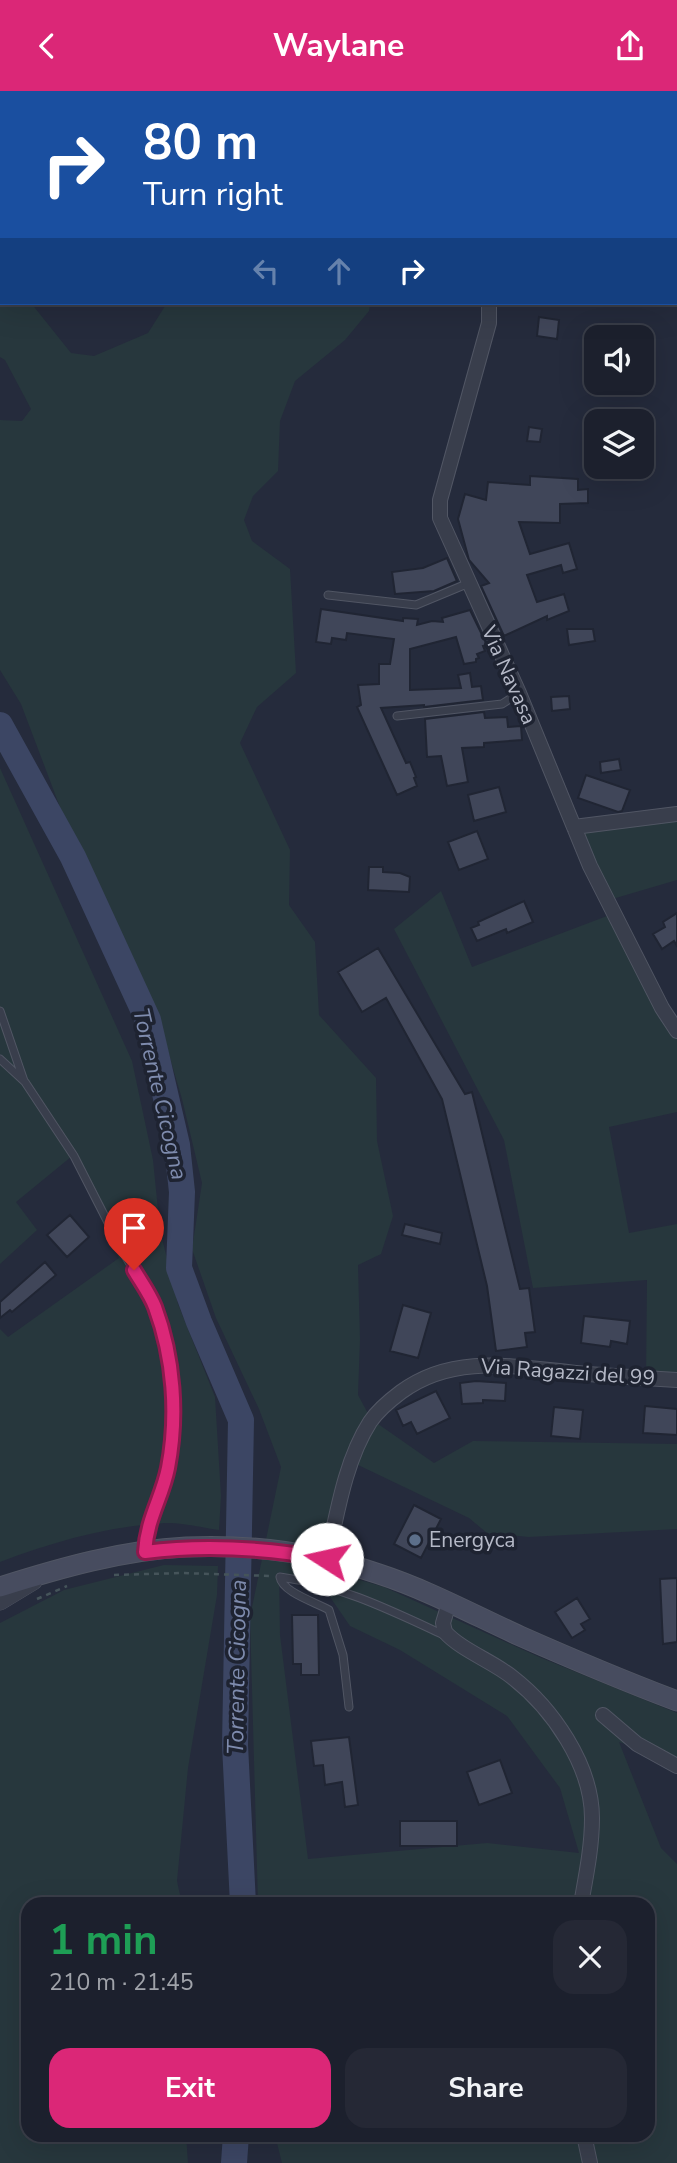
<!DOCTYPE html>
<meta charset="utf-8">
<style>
body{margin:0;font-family:"Nunito Sans",sans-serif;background:#252835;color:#f1f3f6;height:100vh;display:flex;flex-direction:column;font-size:26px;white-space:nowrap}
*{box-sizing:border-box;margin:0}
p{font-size:23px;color:#a0a3aa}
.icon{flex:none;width:38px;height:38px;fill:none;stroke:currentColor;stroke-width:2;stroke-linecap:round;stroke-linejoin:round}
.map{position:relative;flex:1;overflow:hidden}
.sheet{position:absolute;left:21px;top:1806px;width:634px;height:245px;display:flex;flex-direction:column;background:#1c202d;border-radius:21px;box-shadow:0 7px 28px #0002,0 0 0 2px #3a3e49}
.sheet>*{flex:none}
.banner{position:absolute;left:0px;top:0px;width:677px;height:214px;box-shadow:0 7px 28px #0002,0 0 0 2px #3a3e49;background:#1a4fa0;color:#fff;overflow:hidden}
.fabs{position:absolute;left:584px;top:234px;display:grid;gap:14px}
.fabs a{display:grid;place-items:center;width:70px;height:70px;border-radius:14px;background:#1c202d;box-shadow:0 7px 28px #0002,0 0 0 2px #3a3e49;font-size:35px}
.pin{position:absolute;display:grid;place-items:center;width:60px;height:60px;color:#fff;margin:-72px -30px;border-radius:50% 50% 50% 0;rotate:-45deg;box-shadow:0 0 7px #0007}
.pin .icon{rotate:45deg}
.me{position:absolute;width:77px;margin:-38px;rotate:280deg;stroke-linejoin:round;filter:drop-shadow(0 0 5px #0008)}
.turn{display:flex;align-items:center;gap:24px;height:147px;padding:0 28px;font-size:32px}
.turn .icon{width:91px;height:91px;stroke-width:2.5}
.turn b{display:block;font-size:49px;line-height:60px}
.lanes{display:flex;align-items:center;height:66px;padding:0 28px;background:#0003;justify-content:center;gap:35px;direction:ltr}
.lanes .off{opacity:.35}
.round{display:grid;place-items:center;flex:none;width:74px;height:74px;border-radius:21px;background:#252835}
.head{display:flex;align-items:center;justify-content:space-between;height:119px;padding:0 28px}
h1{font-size:42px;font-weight:700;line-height:52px;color:#1e9e55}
.primary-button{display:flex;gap:14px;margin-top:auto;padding:14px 28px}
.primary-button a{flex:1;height:80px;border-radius:21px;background:#db2777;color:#fff;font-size:28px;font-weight:700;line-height:80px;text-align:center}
.primary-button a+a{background:#252835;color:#f1f3f6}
header{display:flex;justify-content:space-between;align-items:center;height:91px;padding:0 28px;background:#db2777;color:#fff;font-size:32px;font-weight:700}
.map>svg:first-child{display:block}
</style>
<header><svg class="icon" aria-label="back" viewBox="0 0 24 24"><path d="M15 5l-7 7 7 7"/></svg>Waylane<svg class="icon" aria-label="share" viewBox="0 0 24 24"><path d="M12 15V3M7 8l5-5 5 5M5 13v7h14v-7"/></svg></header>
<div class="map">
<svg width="677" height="2072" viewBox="0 0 677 2072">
<rect width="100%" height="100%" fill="#252b3c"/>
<path fill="#27373d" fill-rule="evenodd" d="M296 0H511L295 2Z
M0 172 2 212H31L71 262 94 265 148 242 167 212H370L369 220 345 249 295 290 280 330 278 380 253 405 244 429 252 450 290 478 296 582 257 616 240 652 290 759 289 814 315 851 319 924 376 987 377 1050 393 1125 381 1163 358 1174 360 1248 358 1304 371 1328 434 1372 473 1350 677 1353V1438L529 1446 487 1442 469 1427 356 1373 322 1478 384 1496 539 1566 677 1622V1670L619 1651 661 1757 677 1773V2072H282L275 2044H648V1813H258L250 1526 281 1376 259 1318 216 1227 192 1158 202 1092 182 1008 156 919 63 724 21 613 0 579V329L22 330 31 318 5 269 0 266ZM279 1481 319 1490 350 1535 400 1559 507 1625 560 1697 579 1762 487 1752 308 1768 280 1544Z
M0 677 132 970 153 1069 160 1139 178 1213 215 1306 221 1405 219 1439C202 1437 182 1431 165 1432 109 1435 52 1451 0 1471V1238L8 1246 119 1167 77 1061 16 1111 37 1139 0 1173Z
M677 725V789L609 809 576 733Z
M441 800 472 876 615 822 677 933V1021L609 1036 629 1142 677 1133V1290L646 1289 647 1189 533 1197 504 1049 394 838Z
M164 1474 218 1475 217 1504 188 1677 177 1790 182 1813H28V2044H186L188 2072H0V1532L64 1499Z"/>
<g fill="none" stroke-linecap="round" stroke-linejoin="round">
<path stroke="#3c4664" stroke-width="26" d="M0 634 73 766 148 929 177 1054 182 1101 179 1177 199 1231 241 1329 235 1654 243 1813
M234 2072 236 2044"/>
</g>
<path fill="#404659" stroke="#202533" stroke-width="2" d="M539 226 559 229 557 248 537 245Z
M529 336 542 338 540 351 527 350Z
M530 385 578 388V399L588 398V412L560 413V432L519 431 530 463 569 452 577 478 563 482 561 474 527 484 537 511 564 503 569 520 547 529V525L504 545 481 495 489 492 469 469 458 428 465 403 486 409 488 391 530 394Z
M447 467 457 490 434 500 395 503 392 481 423 477Z
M321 518 403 530V527L418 528 417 534 432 530 443 531 442 527 470 519 487 554 483 555 485 560 477 563 479 567 476 568V571L464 573 456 546 410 558V599L461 597 458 584 470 582 472 596 481 595 483 609 424 616V614L381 617 406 672 410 671 416 686 414 687 417 695 397 704 357 616 361 614 358 594 379 593V573H390L394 548 347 542 346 549 332 547 331 553 316 551Z
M567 538H593L595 550 569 554Z
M569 605 570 618 552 620 551 606Z
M484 621 485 627 507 626 508 636 521 635 522 649 484 652V656L462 657 468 691 447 695 441 665 427 666 425 628Z
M619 668 621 679 601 682 600 671Z
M586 684 630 699 622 720 618 721 578 707Z
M499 696 506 721 474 730 468 704Z
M477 740 488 768 459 779 448 751Z
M369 776H383V781L400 782 410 786 409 801 368 799Z
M524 810 533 831 507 842 506 838 477 850 471 837 479 834 478 831Z
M677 822V855L674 850 662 858 653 843 665 836 663 831Z
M378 857 465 1003 472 1001 520 1198 529 1197 535 1241 525 1242 527 1256 496 1260 487 1195 442 1008 386 907 362 921 338 881Z
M70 1124 89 1146 67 1166 47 1144Z
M405 1133 442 1142 440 1153 402 1144Z
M45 1171 56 1184 12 1221 10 1219 0 1227V1211Z
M403 1214 431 1222 418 1267 390 1260Z
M584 1225 630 1230 627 1253 611 1250 610 1256 581 1252Z
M476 1290 506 1292 505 1310 483 1309V1312L462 1313 460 1292Z
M436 1300 450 1327 417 1343 411 1331 403 1335 396 1319Z
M645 1315 677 1318V1344L643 1342Z
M554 1316 583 1319 580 1348 551 1345Z
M414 1414 441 1428 421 1467 394 1453Z
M677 1487V1551L663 1553 660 1488Z
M577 1507 590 1528 581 1533 585 1539 572 1547 555 1521Z
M292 1524H318L319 1584H301V1573H293Z
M349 1646 358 1714 345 1716 342 1691 325 1694 323 1674 314 1675 311 1650Z
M500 1669 512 1702 479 1714 467 1681Z
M400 1730H457V1755H400Z"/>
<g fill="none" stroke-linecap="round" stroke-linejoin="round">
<defs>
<path id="service" d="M328 504 416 514 469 492
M397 625 502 613 519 602
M0 920 24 990
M0 968 25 991 74 1065 123 1161 155 1215 169 1271 173 1326 167 1379 151 1424 145 1460
M280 1486C340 1494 392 1520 446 1545
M280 1486C282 1501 315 1511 329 1519L343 1564 349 1616"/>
<path id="minor" d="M462 2V0
M530 2 531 0
M489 212V232L440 409V427L519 602 590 775 662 917 677 940
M574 736 677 723
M327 1468C337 1423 345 1370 370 1331 378 1319 389 1310 401 1301 454 1262 515 1276 576 1282 609 1285 643 1287 677 1289
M449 1512 443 1532 445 1541C461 1559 492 1570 512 1586 552 1617 592 1674 592 1727 592 1756 586 1785 581 1813
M603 1624 637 1653 677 1675
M584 2044 590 2072"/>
<path id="tertiary" d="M0 1510 33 1490"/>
<path id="secondary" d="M0 1496C60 1477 123 1459 186 1456 252 1453 317 1462 379 1483 428 1499 474 1524 520 1545 572 1568 624 1590 677 1610"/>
</defs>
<use href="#service" stroke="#515664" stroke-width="9"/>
<use href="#minor" stroke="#515664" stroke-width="16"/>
<use href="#tertiary" stroke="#515664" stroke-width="19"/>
<use href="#secondary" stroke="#515664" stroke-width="21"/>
<path stroke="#45545a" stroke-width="2.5" stroke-dasharray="5 5" stroke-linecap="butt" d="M114 1484 182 1482 271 1485
M37 1508 67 1495"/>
<use href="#service" stroke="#393e4c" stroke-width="7"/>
<use href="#minor" stroke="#393e4c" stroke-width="14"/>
<use href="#tertiary" stroke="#393e4c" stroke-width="18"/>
<use href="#secondary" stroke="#474c5f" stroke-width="19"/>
</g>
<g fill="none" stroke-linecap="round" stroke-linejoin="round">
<defs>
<path id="route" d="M134 1179C141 1191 150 1203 155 1216 174 1267 178 1325 168 1377 162 1407 147 1427 145 1461 207 1453 265 1457 327 1468"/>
</defs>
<use href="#route" stroke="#8e194d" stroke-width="18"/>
<use href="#route" stroke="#db2777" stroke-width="12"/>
</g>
<circle fill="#5c6f8a" stroke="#1e2331" stroke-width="2.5" cx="415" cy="1449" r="7"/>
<g text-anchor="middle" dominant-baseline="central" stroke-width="7" stroke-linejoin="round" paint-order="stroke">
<g font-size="21" fill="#b5b9c7" stroke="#1e2331">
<text transform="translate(509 584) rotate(66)">Via Navasa</text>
<text transform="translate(568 1281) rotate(4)">Via Ragazzi del 99</text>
</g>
<g font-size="21" fill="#b5b9c7" stroke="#1e2331" text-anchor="start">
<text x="429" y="1449">Energyca</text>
</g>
<g font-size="23" font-style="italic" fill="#7e8bad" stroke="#1e2331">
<text transform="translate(160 1003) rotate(77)">Torrente Cicogna</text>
<text transform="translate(237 1576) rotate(-89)">Torrente Cicogna</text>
</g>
</g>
</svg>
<div class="fabs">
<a><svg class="icon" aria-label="sound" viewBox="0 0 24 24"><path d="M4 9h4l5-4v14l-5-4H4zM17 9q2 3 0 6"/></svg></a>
<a><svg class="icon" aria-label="layers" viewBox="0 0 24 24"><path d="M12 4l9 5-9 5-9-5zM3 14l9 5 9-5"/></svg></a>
</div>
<div class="pin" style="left:134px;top:1179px;background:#d93025"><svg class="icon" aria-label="arrive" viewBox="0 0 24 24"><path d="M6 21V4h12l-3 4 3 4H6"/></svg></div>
<svg class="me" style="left:327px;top:1468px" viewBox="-20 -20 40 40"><circle r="19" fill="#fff"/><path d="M0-13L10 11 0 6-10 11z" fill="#db2777"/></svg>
<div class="banner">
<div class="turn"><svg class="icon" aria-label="right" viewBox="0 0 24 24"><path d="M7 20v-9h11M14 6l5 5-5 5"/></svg><div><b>80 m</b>Turn right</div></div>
<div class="lanes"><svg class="icon off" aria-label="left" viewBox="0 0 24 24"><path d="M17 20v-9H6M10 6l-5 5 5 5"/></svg><svg class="icon off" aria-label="ahead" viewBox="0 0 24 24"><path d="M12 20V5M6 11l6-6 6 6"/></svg><svg class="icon" aria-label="right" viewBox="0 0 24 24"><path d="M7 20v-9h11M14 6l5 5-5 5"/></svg></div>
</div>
<section class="sheet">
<div class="head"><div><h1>1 min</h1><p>210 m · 21:45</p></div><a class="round"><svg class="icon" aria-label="close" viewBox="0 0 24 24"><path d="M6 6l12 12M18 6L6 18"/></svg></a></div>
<div class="primary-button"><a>Exit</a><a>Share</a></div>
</section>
</div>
